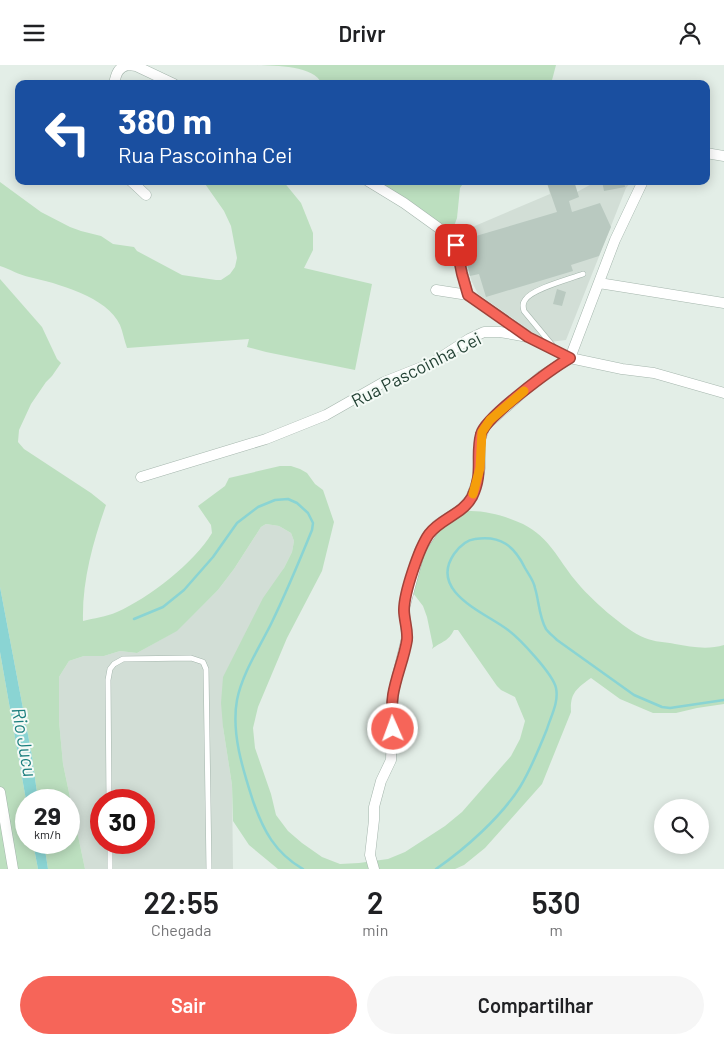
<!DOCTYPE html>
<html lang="pt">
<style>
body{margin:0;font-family:Barlow,sans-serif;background:#f6f6f6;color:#202124;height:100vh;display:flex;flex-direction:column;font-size:19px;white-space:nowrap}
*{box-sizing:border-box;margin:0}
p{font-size:16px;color:#757577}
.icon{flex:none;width:28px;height:28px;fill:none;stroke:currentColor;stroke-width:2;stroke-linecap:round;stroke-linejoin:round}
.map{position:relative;height:804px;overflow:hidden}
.panel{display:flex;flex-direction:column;background:#fff;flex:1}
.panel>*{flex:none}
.guide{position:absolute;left:15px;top:15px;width:695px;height:105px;border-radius:10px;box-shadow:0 2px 12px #0003;background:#1a4fa0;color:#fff;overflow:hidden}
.controls{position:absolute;left:654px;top:734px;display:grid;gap:10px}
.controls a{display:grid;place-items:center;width:55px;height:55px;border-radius:50%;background:#fff;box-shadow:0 2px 12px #0003;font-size:25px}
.speed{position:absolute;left:15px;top:724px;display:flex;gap:10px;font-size:25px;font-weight:700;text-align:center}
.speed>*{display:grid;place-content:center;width:65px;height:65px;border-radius:50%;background:#fff;box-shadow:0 2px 12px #0003;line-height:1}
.speed small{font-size:12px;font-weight:400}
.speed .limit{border:8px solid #d22;background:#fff;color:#111}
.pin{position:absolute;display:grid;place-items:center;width:42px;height:42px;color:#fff;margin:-21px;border-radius:10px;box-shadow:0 2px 8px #0006}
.me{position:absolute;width:55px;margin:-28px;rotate:358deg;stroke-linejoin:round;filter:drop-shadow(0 0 4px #0008)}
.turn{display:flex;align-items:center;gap:18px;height:105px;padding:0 20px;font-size:22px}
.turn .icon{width:65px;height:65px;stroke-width:2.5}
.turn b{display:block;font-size:35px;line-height:42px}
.eta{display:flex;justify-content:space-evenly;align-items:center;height:85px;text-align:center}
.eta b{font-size:30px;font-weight:600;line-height:35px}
.cta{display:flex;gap:10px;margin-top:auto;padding:10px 20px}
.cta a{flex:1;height:58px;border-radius:30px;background:#f66559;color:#fff;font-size:20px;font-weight:600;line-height:58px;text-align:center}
.cta a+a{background:#f6f6f6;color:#202124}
header{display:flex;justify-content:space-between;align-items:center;height:65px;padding:0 20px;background:#fff;font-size:22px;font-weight:600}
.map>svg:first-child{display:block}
</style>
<header><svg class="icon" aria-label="menu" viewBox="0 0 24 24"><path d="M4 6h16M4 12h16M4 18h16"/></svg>Drivr<svg class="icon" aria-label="person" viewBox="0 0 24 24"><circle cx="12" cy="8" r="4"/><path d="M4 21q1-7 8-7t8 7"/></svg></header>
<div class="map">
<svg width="724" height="804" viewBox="0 0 724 804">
<rect width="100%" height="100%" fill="#e3eee7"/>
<path fill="#d2ded6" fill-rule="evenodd" d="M553 116 577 127 597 116H632L626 123 566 275 549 277 545 276 478 229 472 217 456 169 550 129 547 118Z
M266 459 279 461 291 468 294 476 292 487 284 503 223 662 232 720 233 804H85L63 699 59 656V612L69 596 84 591H104L120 586 137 588 176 566 218 525 234 504 261 462ZM101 735H144V778H101Z"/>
<path fill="#bcdfbf" d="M257 0H556L551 19H322C314 0 276 1 257 0Z
M203 116H283L301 138 313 168V185L304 203 372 219 355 305 266 287 247 282 249 274 127 283C124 275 123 267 120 260 108 232 56 218 29 212 19 210 10 204 0 201V117L41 147 70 162 81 166 101 171 113 179 134 182 137 186 182 210 216 215H221L230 209 235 202 237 193 231 161 224 146Z
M360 116H465L460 123 457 153 449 175 401 138Z
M0 214 42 262 57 294 61 298 52 311 46 317 31 339 19 365 18 377 24 384 91 428 106 440C93 477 82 516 83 556 94 553 106 552 117 547 149 533 194 498 212 468L211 460 198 441 225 421 229 413 280 401H291L300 404 307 408 315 419 323 425 334 457 322 506 287 573 258 642 253 663 255 683 271 729 276 750 288 766 302 778 322 792 340 799 359 798 388 794 405 787 445 761 462 747 511 691 520 674 525 656 515 632 501 625 497 621 458 565H454C448 577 442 576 432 584L433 581 427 552 423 541 413 528 416 503 445 448C454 448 463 446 471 446 488 446 508 452 523 459 550 473 557 493 575 515 588 532 625 565 645 573 654 577 666 577 675 579 691 582 708 585 724 580V639L697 643 676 648H653L620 634 591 613C576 624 570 628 571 647L542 719 485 783 464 800 455 804H278L249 780 233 756 232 720 223 662 221 638 223 612 263 533 284 503 292 487 294 476 291 468 279 461 266 459 261 462 234 504 218 525 177 566 137 588 120 586 104 591H84L69 596 59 612V656L63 699 85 804H48L44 778H69V735H38L32 691 0 522Z
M0 587 26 735V778H33L38 804H0Z"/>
<path fill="#8ad4d3" d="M0 522 32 691 38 735H26L0 587Z
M33 778H44L48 804H38Z"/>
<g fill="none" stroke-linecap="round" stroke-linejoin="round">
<path stroke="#8ad4d3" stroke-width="2.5" d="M134 554 163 542 184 525 213 492 237 458 258 442 275 435 288 434 297 438 308 448 313 458 312 465C299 497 286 528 271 559 259 583 242 609 237 635 231 668 243 705 253 736 263 765 275 788 303 804
M436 804C465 784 501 752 520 722 531 704 539 684 547 664 551 651 559 637 556 623 553 609 520 574 508 565 486 548 428 527 454 489 459 482 466 475 475 474 501 470 514 481 525 503 529 510 534 516 535 523 539 536 539 552 546 564 549 568 553 571 557 575L634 630 662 642 670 643 724 635"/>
</g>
<path fill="#b9c9c0" d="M553 116H574L579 132 569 136 572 147 600 138 611 162 599 191 571 200 573 206 486 232 479 209 470 211 463 180 470 177 469 173 557 147 547 118Z
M602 116H624L625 122 604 126Z
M557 224 566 227 562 241 553 239Z"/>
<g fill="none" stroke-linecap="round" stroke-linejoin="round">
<defs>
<path id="service" d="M553 281 524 246C523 242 522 239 525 235 531 224 570 214 583 209
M109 735 108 615 110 604 114 599 123 594 191 593 203 597 206 604 209 804
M110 778V804"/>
<path id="minor" d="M129 0 136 1 174 19
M114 19C116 9 118 2 128 0
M706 88 724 91
M131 116 146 130
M368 116 404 138 454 174 468 230
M599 218 724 238
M436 225 468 230 525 269
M141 412 266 374 326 350 384 317 432 298 469 274 484 267H500L528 272 570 293 622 304 654 308 724 328
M0 727 13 804
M374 804 370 790 374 755V742L381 716 391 695 393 629 407 572 404 544 420 485 437 460 463 443 471 433 477 417 480 403V375L485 361 540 312 570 293 615 175 643 116"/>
</defs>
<use href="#service" stroke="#a5b6ad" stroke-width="6"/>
<use href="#minor" stroke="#a5b6ad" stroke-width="11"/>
<use href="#service" stroke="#fff" stroke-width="5"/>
<use href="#minor" stroke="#fff" stroke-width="10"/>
</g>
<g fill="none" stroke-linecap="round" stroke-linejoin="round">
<defs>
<path id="route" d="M393 664C392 653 391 642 393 630 396 611 404 594 407 575 408 564 404 555 404 545 404 528 419 483 429 469 440 454 463 449 472 432 484 408 475 391 481 369 485 352 553 303 570 293L528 272 468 230 462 209 456 180"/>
</defs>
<use href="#route" stroke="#a0423a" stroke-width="12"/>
<use href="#route" stroke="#f66559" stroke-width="9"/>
<path stroke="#f59e0b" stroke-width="9" d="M473 429 480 403 482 367 490 355 524 326"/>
</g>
<g text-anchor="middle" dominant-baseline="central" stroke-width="4" stroke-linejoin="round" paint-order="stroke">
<g font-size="18" fill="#224033" stroke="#f4faf6">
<text transform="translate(416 304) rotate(-27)">Rua Pascoinha Cei</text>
</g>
<g font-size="19" font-style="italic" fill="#1a7e7e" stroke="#f4faf6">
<text transform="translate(25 677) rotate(80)">Rio Jucu</text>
</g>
</g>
</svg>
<div class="controls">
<a><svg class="icon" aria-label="search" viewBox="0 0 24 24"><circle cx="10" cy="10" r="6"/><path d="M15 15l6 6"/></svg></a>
</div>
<div class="speed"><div>29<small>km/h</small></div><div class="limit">30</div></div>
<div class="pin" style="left:456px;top:180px;background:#d93025"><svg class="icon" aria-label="arrive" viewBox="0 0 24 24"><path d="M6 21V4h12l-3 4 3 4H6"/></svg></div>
<svg class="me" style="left:393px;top:664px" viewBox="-20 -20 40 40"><circle r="17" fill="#f66559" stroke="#fff" stroke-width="3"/><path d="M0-11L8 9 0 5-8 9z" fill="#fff"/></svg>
<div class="guide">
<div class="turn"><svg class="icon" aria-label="left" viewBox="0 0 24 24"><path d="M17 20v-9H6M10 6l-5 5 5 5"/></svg><div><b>380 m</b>Rua Pascoinha Cei</div></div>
</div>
</div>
<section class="panel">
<div class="eta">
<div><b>22:55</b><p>Chegada</p></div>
<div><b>2</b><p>min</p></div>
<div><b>530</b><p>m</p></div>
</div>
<div class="cta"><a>Sair</a><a>Compartilhar</a></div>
</section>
